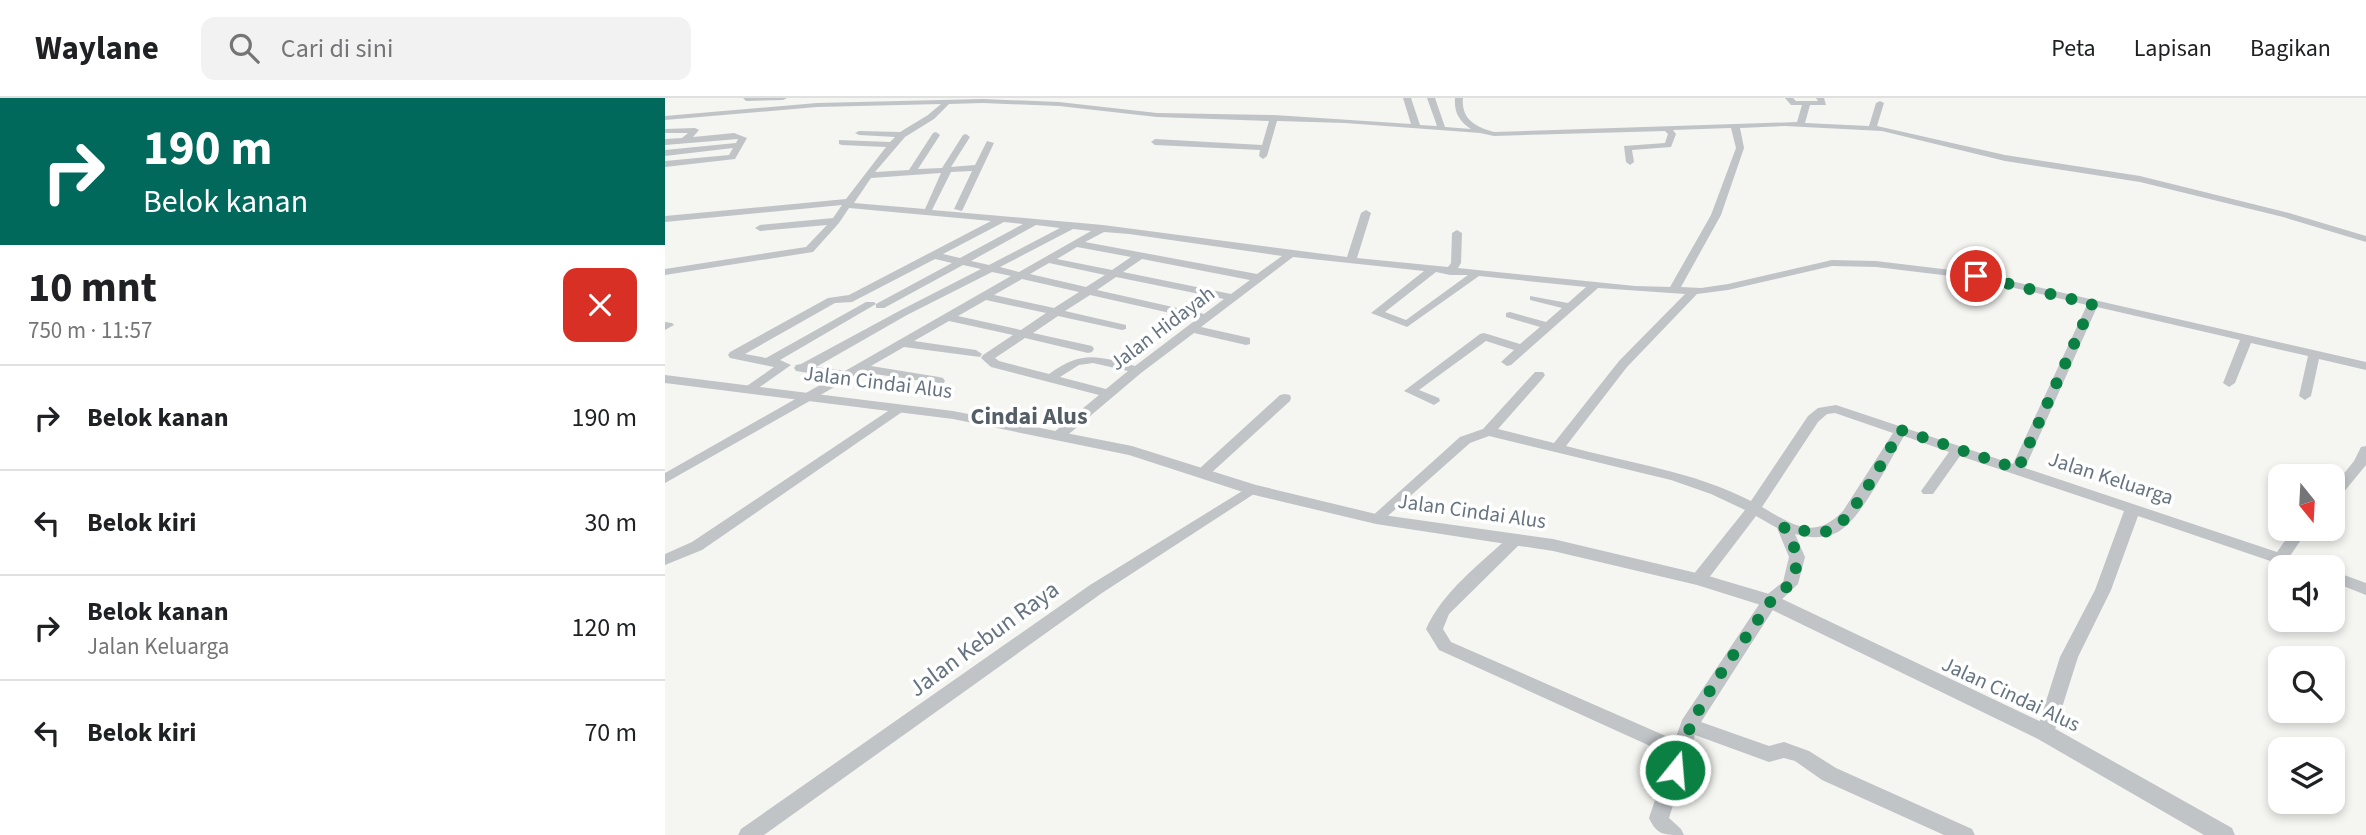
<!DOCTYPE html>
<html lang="id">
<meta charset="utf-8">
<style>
body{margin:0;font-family:"Source Sans 3",sans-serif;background:#f2f2f2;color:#202124;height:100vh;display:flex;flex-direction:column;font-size:26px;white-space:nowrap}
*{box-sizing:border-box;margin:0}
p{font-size:23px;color:#757577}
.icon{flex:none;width:38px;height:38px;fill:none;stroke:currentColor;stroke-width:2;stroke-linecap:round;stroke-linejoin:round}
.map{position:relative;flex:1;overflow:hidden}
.drawer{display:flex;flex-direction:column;background:#fff;width:665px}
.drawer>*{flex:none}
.top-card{background:#00695c;color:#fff;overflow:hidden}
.needle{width:46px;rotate:162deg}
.buttons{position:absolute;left:1603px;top:366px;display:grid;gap:14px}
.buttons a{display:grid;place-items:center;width:77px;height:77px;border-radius:14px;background:#fff;box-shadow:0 4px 10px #0003;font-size:35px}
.pin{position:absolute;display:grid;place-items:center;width:60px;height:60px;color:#fff;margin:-30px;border:4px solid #fff;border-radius:50%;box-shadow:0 2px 7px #0007}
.me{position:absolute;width:77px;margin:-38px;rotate:17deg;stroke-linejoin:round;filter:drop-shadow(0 0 5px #0008)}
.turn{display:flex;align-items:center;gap:24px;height:147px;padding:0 28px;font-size:32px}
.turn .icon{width:91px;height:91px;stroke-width:2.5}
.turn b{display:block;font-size:49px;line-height:60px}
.round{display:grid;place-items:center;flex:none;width:74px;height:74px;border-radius:14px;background:#f2f2f2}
.headline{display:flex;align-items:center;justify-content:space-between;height:119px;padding:0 28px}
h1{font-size:42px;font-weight:700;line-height:52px}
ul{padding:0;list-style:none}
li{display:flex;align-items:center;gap:21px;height:105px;padding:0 28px;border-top:2px solid #e0e0e0}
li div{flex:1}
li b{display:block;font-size:26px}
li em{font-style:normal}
header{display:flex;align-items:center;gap:42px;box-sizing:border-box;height:98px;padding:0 35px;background:#fff;border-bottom:2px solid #e0e0e0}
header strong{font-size:33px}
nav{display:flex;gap:38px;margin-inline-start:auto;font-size:24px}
.search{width:490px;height:63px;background:#f2f2f2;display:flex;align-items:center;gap:18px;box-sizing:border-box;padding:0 24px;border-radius:14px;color:#757577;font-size:26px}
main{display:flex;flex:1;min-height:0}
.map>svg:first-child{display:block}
</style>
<header>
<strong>Waylane</strong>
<div class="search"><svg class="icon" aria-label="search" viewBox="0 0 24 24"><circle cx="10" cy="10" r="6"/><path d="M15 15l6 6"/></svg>Cari di sini</div>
<nav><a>Peta</a><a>Lapisan</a><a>Bagikan</a></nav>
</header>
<main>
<section class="drawer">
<div class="top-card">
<div class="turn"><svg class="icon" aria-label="right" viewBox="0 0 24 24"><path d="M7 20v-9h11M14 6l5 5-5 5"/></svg><div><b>190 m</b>Belok kanan</div></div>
</div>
<div class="headline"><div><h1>10 mnt</h1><p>750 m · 11:57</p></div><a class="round" style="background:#d93025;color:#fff"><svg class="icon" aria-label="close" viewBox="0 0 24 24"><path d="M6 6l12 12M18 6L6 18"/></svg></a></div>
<ul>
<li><svg class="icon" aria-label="right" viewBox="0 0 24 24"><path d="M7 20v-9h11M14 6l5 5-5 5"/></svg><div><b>Belok kanan</b></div><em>190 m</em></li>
<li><svg class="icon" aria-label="left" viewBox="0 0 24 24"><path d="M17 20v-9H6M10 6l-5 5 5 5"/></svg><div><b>Belok kiri</b></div><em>30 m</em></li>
<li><svg class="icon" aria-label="right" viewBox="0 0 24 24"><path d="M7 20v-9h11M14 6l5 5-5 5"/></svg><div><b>Belok kanan</b><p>Jalan Keluarga</p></div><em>120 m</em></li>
<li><svg class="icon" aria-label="left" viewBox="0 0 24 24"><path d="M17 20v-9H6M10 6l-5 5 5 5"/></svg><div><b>Belok kiri</b></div><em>70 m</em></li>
</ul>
</section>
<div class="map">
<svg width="1701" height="737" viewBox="0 0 1701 737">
<rect width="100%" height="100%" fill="#f5f5f2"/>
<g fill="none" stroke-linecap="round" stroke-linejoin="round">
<path fill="#c0c4c7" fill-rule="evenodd" d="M78 0H122L118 2 81 3Z
M738 0H746L755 27 772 28 762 0H770L780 29 806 31C794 23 789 14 790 0H798C796 21 810 29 829 34L1132 24 1137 7H1126L1120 0H1128L1131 3H1153L1151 0H1159L1161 7H1145L1140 25 1204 28 1211 5 1215 3 1219 5 1212 28 1340 57 1475 78 1624 115 1701 138V144L1618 119 1475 84 1340 63 1217 33 1120 28 1075 30 1079 50 1056 117 1016 189 1036 190 1063 186 1167 162 1211 163 1311 175 1701 264V272L1654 261 1646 298 1640 302 1634 298 1643 258 1586 245 1570 285 1564 289 1558 285 1575 242 1432 209 1360 370 1612 454 1629 430H1644L1625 458 1646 465 1648 469H1623L1473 418 1446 492 1413 559 1389 635 1387 640 1380 642 1373 640 1371 635 1395 559 1430 492 1459 413 1295 358 1268 396H1258L1256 393 1284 354 1239 338C1224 364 1197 420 1173 434 1160 441 1144 440 1130 436L1140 459 1133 486 1111 507 1036 624 1104 648 1119 644 1144 653 1171 670 1307 731 1310 737H1279L1157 682 1130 663 1119 660 1104 664 1030 637 1004 720 1016 731 1019 737C998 737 992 737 984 720L1005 657 774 552 761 531C778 493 815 466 846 437H856L859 441 856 445 784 516 778 531 786 544 1010 642 1017 622 1099 499 1118 484 1124 459 1112 430 1091 418 1040 485H1028L1026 481 1028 477 1080 412 1046 396 1006 382 824 338 805 345 716 424H706L704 421 795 339 818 331 870 274H878L880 277 878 280 833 331 889 345 954 263 1020 196 933 190 846 267 842 268 836 264 849 252 821 243 754 292 774 300 775 303 769 307 739 293 815 236 819 235 855 246 875 229 841 219V215L845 214 881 224 897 210 865 202V198L903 205 921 189 814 178 742 229 706 215 759 173 628 159 536 229 585 240V246L581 247 529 235 476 275 398 341 393 342 386 338 388 335 434 297 326 269 316 260 318 257 348 237 284 223 249 243 311 252 317 256 315 259 239 249 206 268 274 279 278 280 280 283 278 286 196 274 0 385V375L169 279 131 273 129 270 131 267 136 266 236 212 316 171 298 167 219 210H211V206L287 165 270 161 187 204 170 205 80 256 101 260 201 204H209L211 206 115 262 126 267 89 293 85 294 79 290 109 269 65 260 63 257 65 254 163 200 184 197 326 123 184 110 174 125 148 154 0 177V171L141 149 162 127 95 133 90 130 95 127 168 120 177 107 0 124V118L181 101 221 49 177 47 174 46V42L225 44 230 39 194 37 190 35 194 33 235 34 263 17 276 6 152 9 0 22V18L152 5 318 1 394 4 492 15 609 17 746 26ZM318 5 394 8 492 19 604 23 597 47 490 41 486 44 490 47 595 52 594 58 598 61 602 58 612 23 680 25 815 35 829 38 1000 33 1003 36 1000 45 959 48 961 64 965 67 969 64 967 52 1006 49 1011 36 1008 32 1066 30 1071 50 1046 117 1005 189 970 188 793 170 796 165 797 135 792 132 787 135 786 165 783 169 692 160 706 115 701 112 696 115 682 159 438 127 267 112 286 74 307 73 289 111 297 113 329 45 322 43 310 67 286 69 305 39 301 36 298 37 277 70 253 71 275 37 271 34 268 35 244 72 210 74 240 39 269 21 284 6ZM276 75 260 111 189 105 206 80ZM339 124 358 126 295 160 278 156ZM371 127 395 130 324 167 306 163ZM408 131 426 133 354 174 335 169ZM439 134 464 136 617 158 592 176 420 144ZM412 149 466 159 447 172 392 161ZM477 161 585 182 566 196 458 174ZM384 165 440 177 421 189 365 176ZM1167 168 1211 169 1311 181 1422 207 1348 366 1171 307 1153 310 1143 318 1086 403C1028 373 963 365 901 348L962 269 1032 196 1063 192ZM327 174 346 178 180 273 151 269 242 217ZM771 174 785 177H803L741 222 720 214ZM451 179 559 201 539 216 432 192ZM357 181 414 194 389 210 329 197ZM425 197 532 221 470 268C432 258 417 252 384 276L334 263 330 260 360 240 423 255 427 254 429 251 427 248 368 235 393 218 457 232 461 231V227L400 213ZM321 202 381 215 356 232 293 218ZM428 265 463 273 441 291 395 279 414 267ZM1170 315 1228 335 1178 413C1149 443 1128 427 1097 409L1153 324 1162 316Z
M30 30 34 32 28 39 69 35 82 40 70 61 0 69V63L64 57 68 50 0 58V52L71 45 73 41 0 47V41L17 40 23 35H0V31Z
M0 224 7 225 9 227 0 232Z
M620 296 625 297 626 300 625 303 544 377H534L532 374 534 371 615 297Z
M232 307 237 308 239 311 237 314 37 452 0 467V456L27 444Z
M1701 348V367L1673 401 1668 402V389L1689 363 1696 349Z
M587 387 592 388 594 391 592 394 437 495 99 737H73L76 731 425 487Z
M1668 473 1701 485V497L1668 484Z"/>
<path fill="#c0c4c7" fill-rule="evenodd" d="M0 277 288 313 467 348 591 387 711 416 888 441 1040 477 1111 498 1387 629 1567 730 1570 737H1539L1373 641 1099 508 1032 487 888 453 711 426 581 395 464 357 288 321 0 285Z"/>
</g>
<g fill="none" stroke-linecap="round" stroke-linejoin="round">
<path stroke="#0b8043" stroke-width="12" stroke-dasharray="0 21.6" d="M1010 672C1026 609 1067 561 1103 507 1109 497 1124 491 1128 480 1136 460 1129 446 1119 429 1132 431 1155 438 1168 431 1189 419 1222 355 1236 332L1353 371 1427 206 1311 178"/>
</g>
<g text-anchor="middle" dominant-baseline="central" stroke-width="7" stroke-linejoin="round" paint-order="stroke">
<g font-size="21" fill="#667481" stroke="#fff">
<text transform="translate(497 230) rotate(-37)">Jalan Hidayah</text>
<text transform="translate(213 284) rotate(7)">Jalan Cindai Alus</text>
<text transform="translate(1446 380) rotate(18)">Jalan Keluarga</text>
<text transform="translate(807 413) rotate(8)">Jalan Cindai Alus</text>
<text transform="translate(1346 596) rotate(25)">Jalan Cindai Alus</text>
</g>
<g font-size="24" font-weight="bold" fill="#535e66" stroke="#fff">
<text x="364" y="318">Cindai Alus</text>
</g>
<g font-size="24" fill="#667481" stroke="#fff">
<text transform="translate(319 541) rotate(-36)">Jalan Kebun Raya</text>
</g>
</g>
</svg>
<div class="buttons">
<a><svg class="needle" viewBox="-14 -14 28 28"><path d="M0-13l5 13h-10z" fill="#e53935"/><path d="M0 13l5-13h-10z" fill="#757577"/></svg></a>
<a><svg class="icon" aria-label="sound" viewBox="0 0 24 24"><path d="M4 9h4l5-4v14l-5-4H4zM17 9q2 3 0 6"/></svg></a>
<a><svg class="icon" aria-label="search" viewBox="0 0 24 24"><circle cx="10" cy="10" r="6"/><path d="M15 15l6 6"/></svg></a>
<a><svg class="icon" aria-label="layers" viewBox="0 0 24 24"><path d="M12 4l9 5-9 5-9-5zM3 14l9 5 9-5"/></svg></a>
</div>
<div class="pin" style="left:1311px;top:178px;background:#d93025"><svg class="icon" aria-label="arrive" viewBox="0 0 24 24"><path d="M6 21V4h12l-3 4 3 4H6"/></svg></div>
<svg class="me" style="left:1010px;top:672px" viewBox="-20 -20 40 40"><circle r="17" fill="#0b8043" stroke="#fff" stroke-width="3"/><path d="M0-11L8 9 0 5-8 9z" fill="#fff"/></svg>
</div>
</main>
